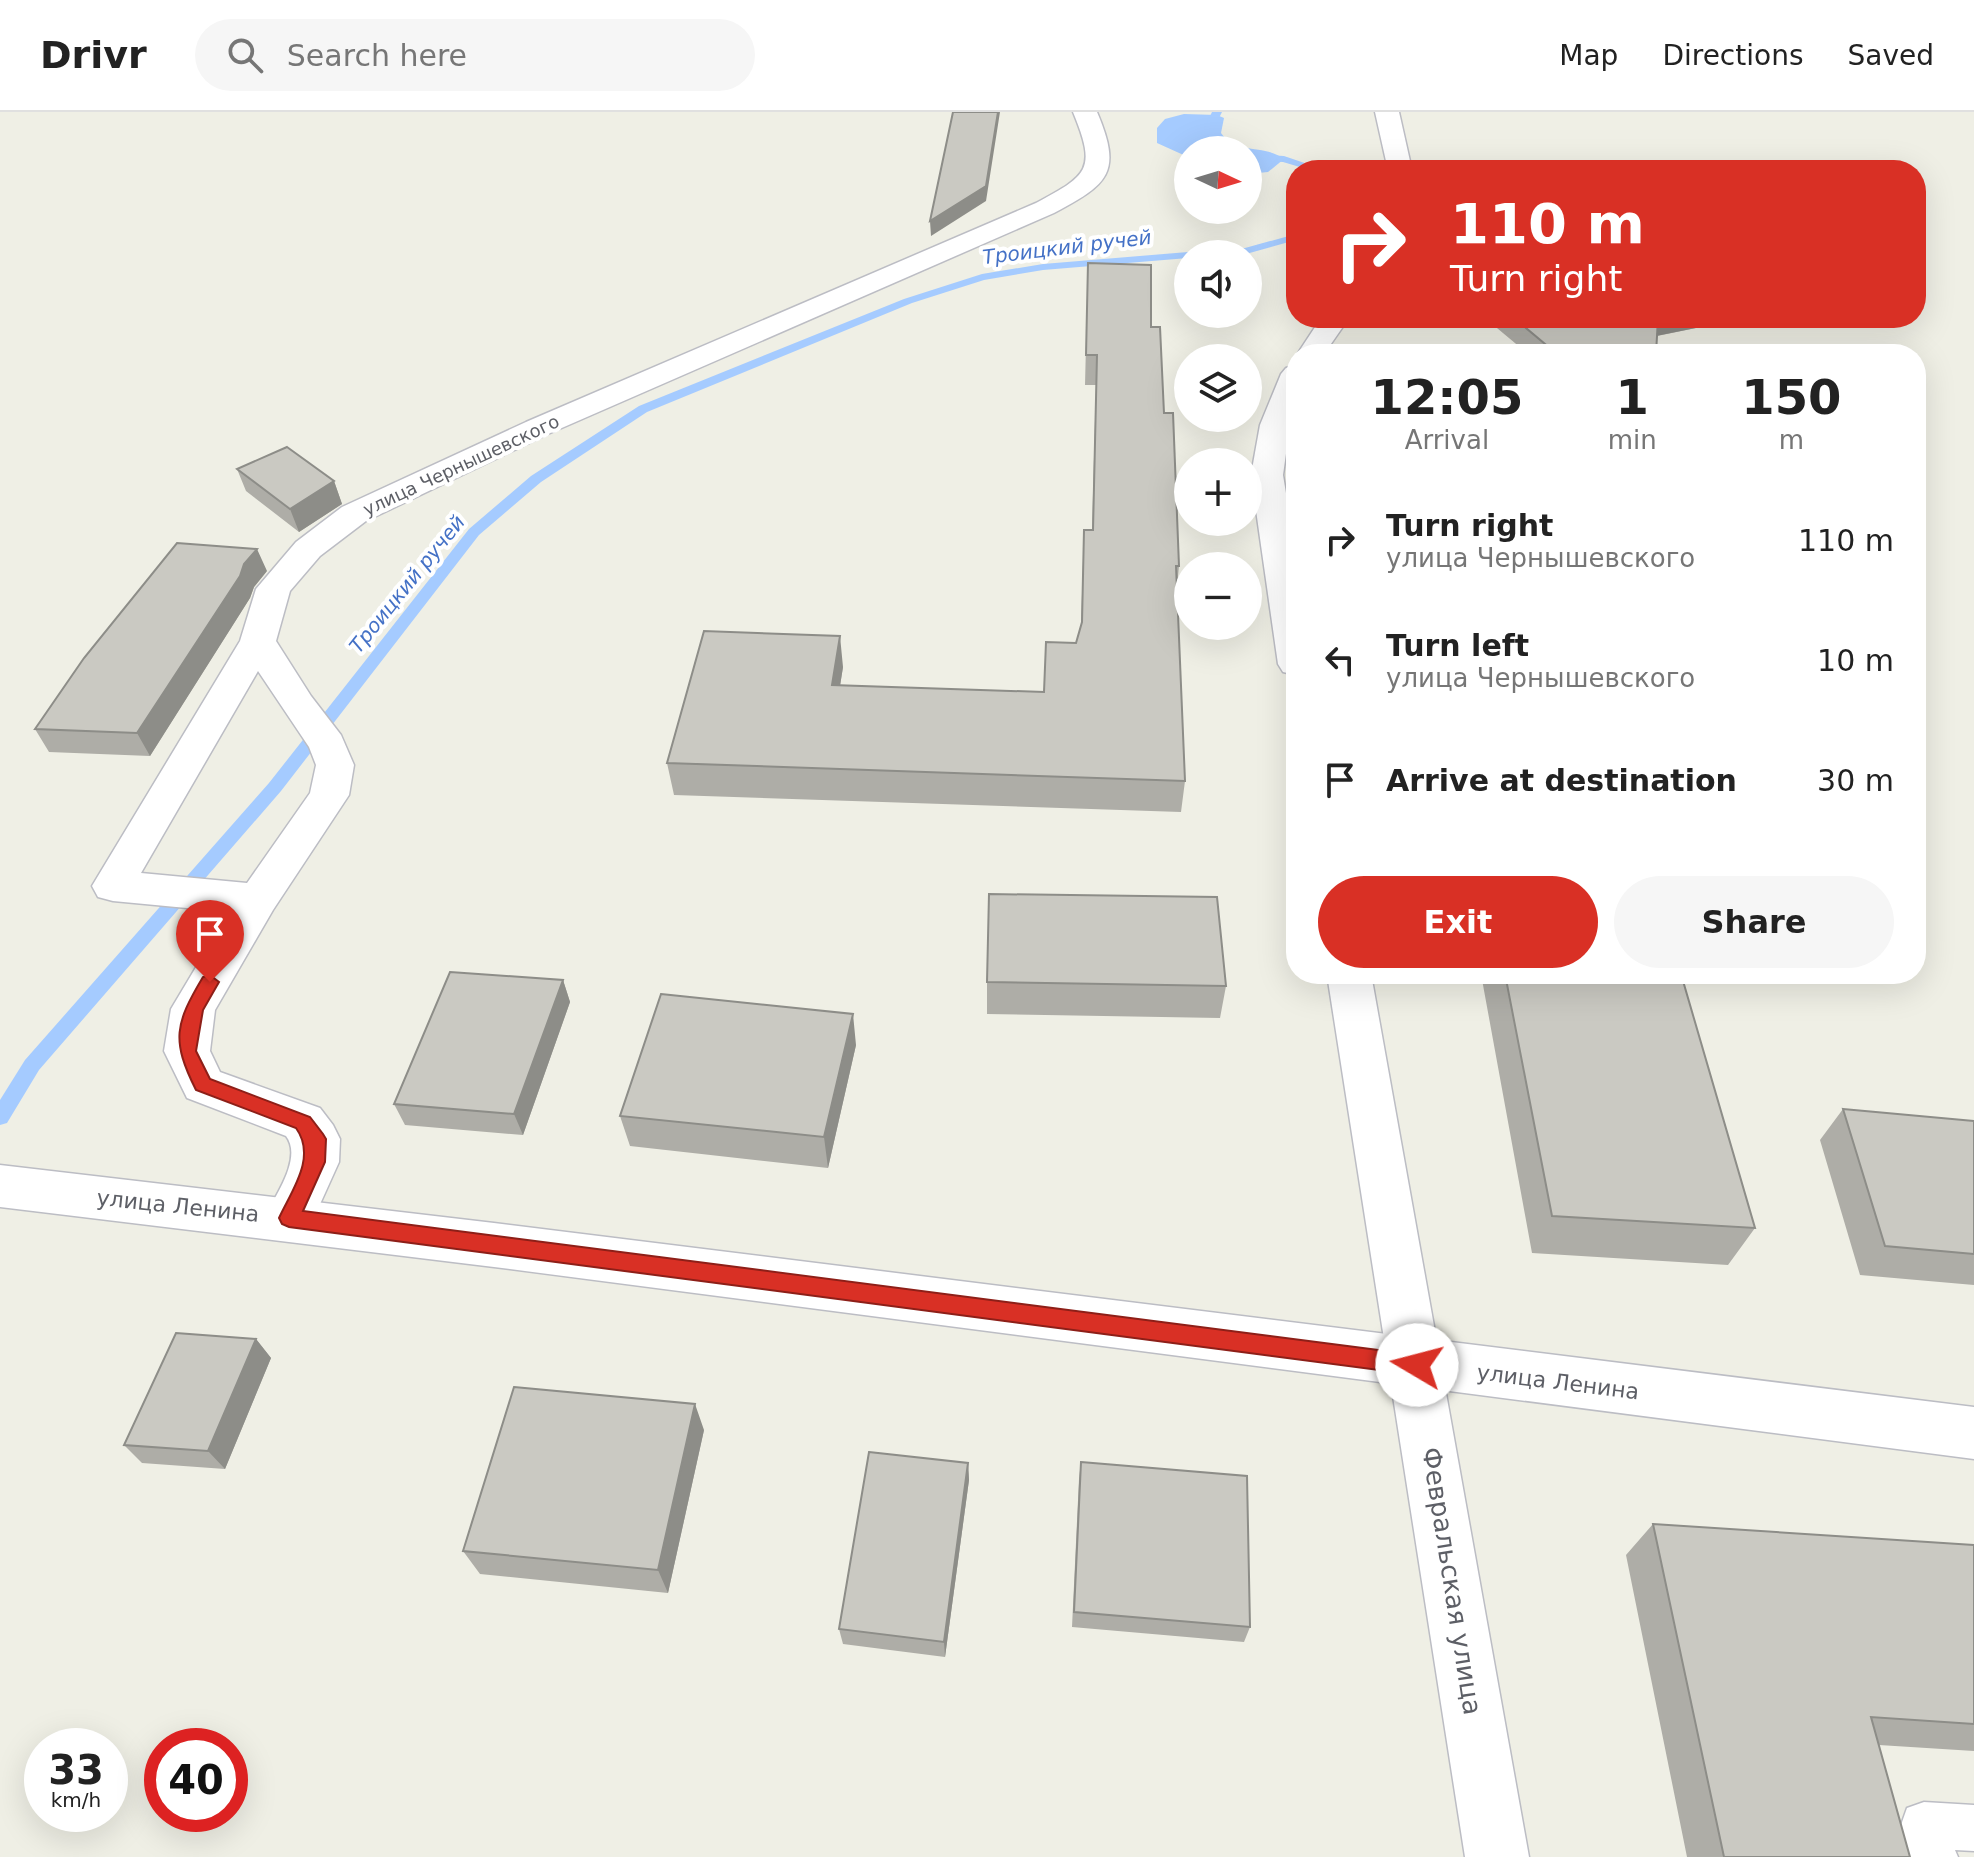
<!DOCTYPE html>
<meta charset="utf-8">
<style>
body{margin:0;font-family:"DejaVu Sans",sans-serif;background:#f6f6f6;color:#222;height:100vh;display:flex;flex-direction:column;font-size:30px;white-space:nowrap}
*{box-sizing:border-box;margin:0}
p{font-size:26px;color:#767676}
.icon{flex:none;width:44px;height:44px;fill:none;stroke:currentColor;stroke-width:2;stroke-linecap:round;stroke-linejoin:round}
.map{position:relative;flex:1;overflow:hidden}
.drawer{position:absolute;left:1286px;top:232px;width:640px;height:640px;display:flex;flex-direction:column;background:#fff;border-radius:32px;box-shadow:0 8px 32px #0002}
.drawer>*{flex:none}
.banner{position:absolute;left:1286px;top:48px;width:640px;height:168px;border-radius:32px;box-shadow:0 8px 32px #0002;background:#d93025;color:#fff;overflow:hidden}
.needle{width:52px;rotate:94deg}
.buttons{position:absolute;left:1174px;top:24px;display:grid;gap:16px}
.buttons a{display:grid;place-items:center;width:88px;height:88px;border-radius:50%;background:#fff;box-shadow:0 8px 32px #0002;font-size:40px}
.speed{position:absolute;left:24px;top:1616px;display:flex;gap:16px;font-size:40px;font-weight:700;text-align:center}
.speed>*{display:grid;place-content:center;width:104px;height:104px;border-radius:50%;background:#fff;box-shadow:0 8px 32px #0002;line-height:1}
.speed small{font-size:20px;font-weight:400}
.speed .limit{border:12px solid #d22;background:#fff;color:#111}
.pin{position:absolute;display:grid;place-items:center;width:68px;height:68px;color:#fff;margin:-82px -34px;border-radius:50% 50% 50% 0;rotate:-45deg;box-shadow:0 0 8px #0007}
.pin .icon{rotate:45deg}
.me{position:absolute;width:88px;margin:-44px;rotate:278deg;stroke-linejoin:round;filter:drop-shadow(0 0 6px #0008)}
.turn{display:flex;align-items:center;gap:28px;height:168px;padding:0 32px;font-size:36px}
.turn .icon{width:104px;height:104px;stroke-width:2.5}
.turn b{display:block;font-size:56px;line-height:68px}
.eta{display:flex;justify-content:space-evenly;align-items:center;height:136px;text-align:center}
.eta b{font-size:48px;font-weight:700;line-height:56px}
.action{display:flex;gap:16px;margin-top:auto;padding:16px 32px}
.action a{flex:1;height:92px;border-radius:48px;background:#d93025;color:#fff;font-size:32px;font-weight:700;line-height:92px;text-align:center}
.action a+a{background:#f6f6f6;color:#222}
ul{padding:0;list-style:none}
li{display:flex;align-items:center;gap:24px;height:120px;padding:0 32px}
li div{flex:1}
li b{display:block;font-size:30px}
li em{font-style:normal}
header{display:flex;align-items:center;gap:48px;box-sizing:border-box;height:112px;padding:0 40px;background:#fff;border-bottom:2px solid #e0e0e0}
header strong{font-size:38px}
nav{display:flex;gap:44px;margin-inline-start:auto;font-size:28px}
.search{width:560px;height:72px;background:#f6f6f6;display:flex;align-items:center;gap:20px;box-sizing:border-box;padding:0 28px;border-radius:44px;color:#767676;font-size:30px}
.map>svg:first-child{display:block}
</style>
<header>
<strong>Drivr</strong>
<div class="search"><svg class="icon" aria-label="search" viewBox="0 0 24 24"><circle cx="10" cy="10" r="6"/><path d="M15 15l6 6"/></svg>Search here</div>
<nav><a>Map</a><a>Directions</a><a>Saved</a></nav>
</header>
<div class="map">
<svg width="1974" height="1745" viewBox="0 0 1974 1745">
<rect width="100%" height="100%" fill="#efefe5"/>
<path fill="#a5cbff" d="M1184 2 1217 3 1224 6 1221 21C1236 43 1265 32 1284 47L1268 60 1248 62V38H1188V45L1157 31V16L1165 7Z"/>
<g fill="none" stroke-linecap="round" stroke-linejoin="round">
<path fill="#a5cbff" fill-rule="evenodd" d="M1212 0H1222L1210 24 1227 38H1216L1200 25Z
M1248 42 1284 44 1325 58H1310L1283 50 1248 48Z
M1296 122V128L1246 142H1199L1204 139 1245 136Z
M1188 140 1193 142H1188V146L1043 158 984 168 912 191 647 300 541 370 479 423 281 679 39 958 7 1011 0 1013V988L25 948 269 671 469 417 531 364 639 294 904 187 982 162 1043 152Z"/>
<defs>
<path id="service" d="M1924 1690 1974 1693V1739L1955 1738 1958 1745H1910L1901 1713 1907 1696Z"/>
<path id="minor" d="M1073 0H1097C1123 61 1108 72 1054 101L548 322 366 409 320 444 290 479 276 529 311 584 341 623 354 653 349 683 273 798 215 898 210 939 220 960 320 996 333 1013 340 1027 339 1050 307 1121 289 1127 271 1121 264 1106C275 1084 303 1046 286 1024L187 986 164 939 171 897 229 800 113 789 98 785 92 774 240 529 256 477 296 430 342 395 526 310 1036 91C1088 63 1097 58 1073 0ZM258 559 309 635 316 653 310 681 247 771 141 761Z
M1375 0H1399L1412 58H1388Z
M1321 206H1349L1324 242 1296 244Z
M1296 253V299L1290 313 1283 363 1296 442V563L1283 560 1278 552 1251 363 1260 313 1281 262 1286 256Z
M1327 862H1371L1529 1745H1465Z"/>
<path id="tertiary" d="M0 1053 494 1111 1974 1295V1347L494 1155 0 1095Z"/>
</defs>
<use href="#service" stroke="#bcbdc4" stroke-width="3"/>
<use href="#minor" stroke="#bcbdc4" stroke-width="3"/>
<use href="#tertiary" stroke="#bcbdc4" stroke-width="3"/>
<use href="#service" fill="#fff" fill-rule="evenodd"/>
<use href="#minor" fill="#fff" fill-rule="evenodd"/>
<use href="#tertiary" fill="#fff" fill-rule="evenodd"/>
</g>
<path fill="#aeada7" d="M1724 50 1799 58H1721Z
M1088 151 1151 215 1164 301 1179 454 1177 474 1185 669 1181 700 674 683 667 651 843 555 840 574 1044 580 1076 531 1081 514 1084 418H1092L1096 273H1085Z
M1485 206H1745L1657 224 1656 242H1528Z
M237 357 334 369 342 392 299 420 246 379Z
M267 459 254 475 250 486 150 644 49 640 35 617Z
M1481 862H1681L1755 1116 1728 1153 1532 1141Z
M563 868 570 890 523 1023 405 1013 394 992Z
M987 870 1226 874 1220 906 987 902Z
M856 933 828 1056 630 1034 620 1004Z
M1843 997 1974 1009V1173L1860 1163 1820 1028Z
M256 1227 271 1246 225 1357 142 1351 124 1333Z
M704 1318 668 1481 480 1462 463 1439Z
M1081 1350 1250 1515 1244 1530 1072 1515 1079 1367Z
M968 1351 969 1368 945 1545 843 1532 839 1517Z
M1653 1412 1974 1433V1639L1879 1633 1910 1745H1687L1626 1443Z"/>
<path fill="#8d8d88" d="M998 0H1000L986 89 931 124 930 109Z
M1658 206H1745L1651 225Z
M334 369 342 392 299 420 290 397Z
M257 437 267 459 254 475 250 486 150 644 137 621 244 452Z
M840 524 843 555 835 605 832 573Z
M563 868 570 890 523 1023 514 1002Z
M853 902 856 933 828 1056 824 1025Z
M256 1227 271 1246 225 1357 208 1339Z
M695 1292 704 1318 668 1481 658 1458Z
M968 1351 969 1368 945 1545 944 1530Z"/>
<path fill="#cac9c2" stroke="#8d8d88" stroke-width="2" d="M953 0H998L986 74 930 109Z
M1790 49 1799 58H1730L1724 50Z
M1088 151 1151 153V215H1160L1164 301H1173L1179 454H1176L1185 669 667 651 704 519 840 524 832 573 1044 580 1046 530 1076 531 1082 510 1084 418H1093L1097 243H1086Z
M1514 206H1658L1656 242H1557Z
M287 335 334 369 290 397 237 357Z
M177 431 257 437 244 452 240 464 137 621 35 617 84 546Z
M989 782 1217 785 1226 874 987 870Z
M450 860 563 868 514 1002 394 992Z
M1505 862H1681L1755 1116 1552 1104Z
M661 882 853 902 824 1025 620 1004Z
M1843 997 1974 1009V1142L1885 1134Z
M176 1221 256 1227 208 1339 124 1333Z
M514 1275 695 1292 658 1458 463 1439Z
M869 1340 968 1351 944 1530 839 1517Z
M1081 1350 1247 1364 1250 1515 1074 1500Z
M1653 1412 1974 1433V1612L1871 1605 1910 1745H1724Z"/>
<path fill="#d93025" stroke="#8d1f18" stroke-width="2" d="M210 863 219 870 203 898 196 939 210 967 310 1005 323 1022 326 1027 325 1050 303 1099 1417 1243 1424 1246 1428 1253 1424 1260 1417 1263 289 1115 282 1112 279 1106C292 1078 317 1045 296 1016L196 978C171 928 175 912 203 865Z"/>
<g text-anchor="middle" dominant-baseline="central" stroke-width="8" stroke-linejoin="round" paint-order="stroke">
<g font-size="18" fill="#5d5f66" stroke="#fff">
<text transform="translate(461 353) rotate(-25)">улица Чернышевского</text>
</g>
<g font-size="20" font-style="italic" fill="#4471c6" stroke="#fff">
<text transform="translate(1067 135) rotate(-7)">Троицкий ручей</text>
<text transform="translate(407 472) rotate(-51)">Троицкий ручей</text>
</g>
<g font-size="22" fill="#5d5f66" stroke="#fff">
<text transform="translate(178 1094) rotate(6)">улица Ленина</text>
<text transform="translate(1558 1270) rotate(7)">улица Ленина</text>
</g>
<g font-size="26" fill="#5d5f66" stroke="#fff">
<text transform="translate(1452 1469) rotate(81)">Февральская улица</text>
</g>
</g>
</svg>
<div class="buttons">
<a><svg class="needle" viewBox="-14 -14 28 28"><path d="M0-13l5 13h-10z" fill="#e53935"/><path d="M0 13l5-13h-10z" fill="#767676"/></svg></a>
<a><svg class="icon" aria-label="sound" viewBox="0 0 24 24"><path d="M4 9h4l5-4v14l-5-4H4zM17 9q2 3 0 6"/></svg></a>
<a><svg class="icon" aria-label="layers" viewBox="0 0 24 24"><path d="M12 4l9 5-9 5-9-5zM3 14l9 5 9-5"/></svg></a>
<a>+</a>
<a>−</a>
</div>
<div class="speed"><div>33<small>km/h</small></div><div class="limit">40</div></div>
<div class="pin" style="left:210px;top:870px;background:#d93025"><svg class="icon" aria-label="arrive" viewBox="0 0 24 24"><path d="M6 21V4h12l-3 4 3 4H6"/></svg></div>
<svg class="me" style="left:1417px;top:1253px" viewBox="-20 -20 40 40"><circle r="19" fill="#fff"/><path d="M0-13L10 11 0 6-10 11z" fill="#d93025"/></svg>
<div class="banner">
<div class="turn"><svg class="icon" aria-label="right" viewBox="0 0 24 24"><path d="M7 20v-9h11M14 6l5 5-5 5"/></svg><div><b>110 m</b>Turn right</div></div>
</div>
<section class="drawer">
<div class="eta">
<div><b>12:05</b><p>Arrival</p></div>
<div><b>1</b><p>min</p></div>
<div><b>150</b><p>m</p></div>
</div>
<ul>
<li><svg class="icon" aria-label="right" viewBox="0 0 24 24"><path d="M7 20v-9h11M14 6l5 5-5 5"/></svg><div><b>Turn right</b><p>улица Чернышевского</p></div><em>110 m</em></li>
<li><svg class="icon" aria-label="left" viewBox="0 0 24 24"><path d="M17 20v-9H6M10 6l-5 5 5 5"/></svg><div><b>Turn left</b><p>улица Чернышевского</p></div><em>10 m</em></li>
<li><svg class="icon" aria-label="arrive" viewBox="0 0 24 24"><path d="M6 21V4h12l-3 4 3 4H6"/></svg><div><b>Arrive at destination</b></div><em>30 m</em></li>
</ul>
<div class="action"><a>Exit</a><a>Share</a></div>
</section>
</div>
